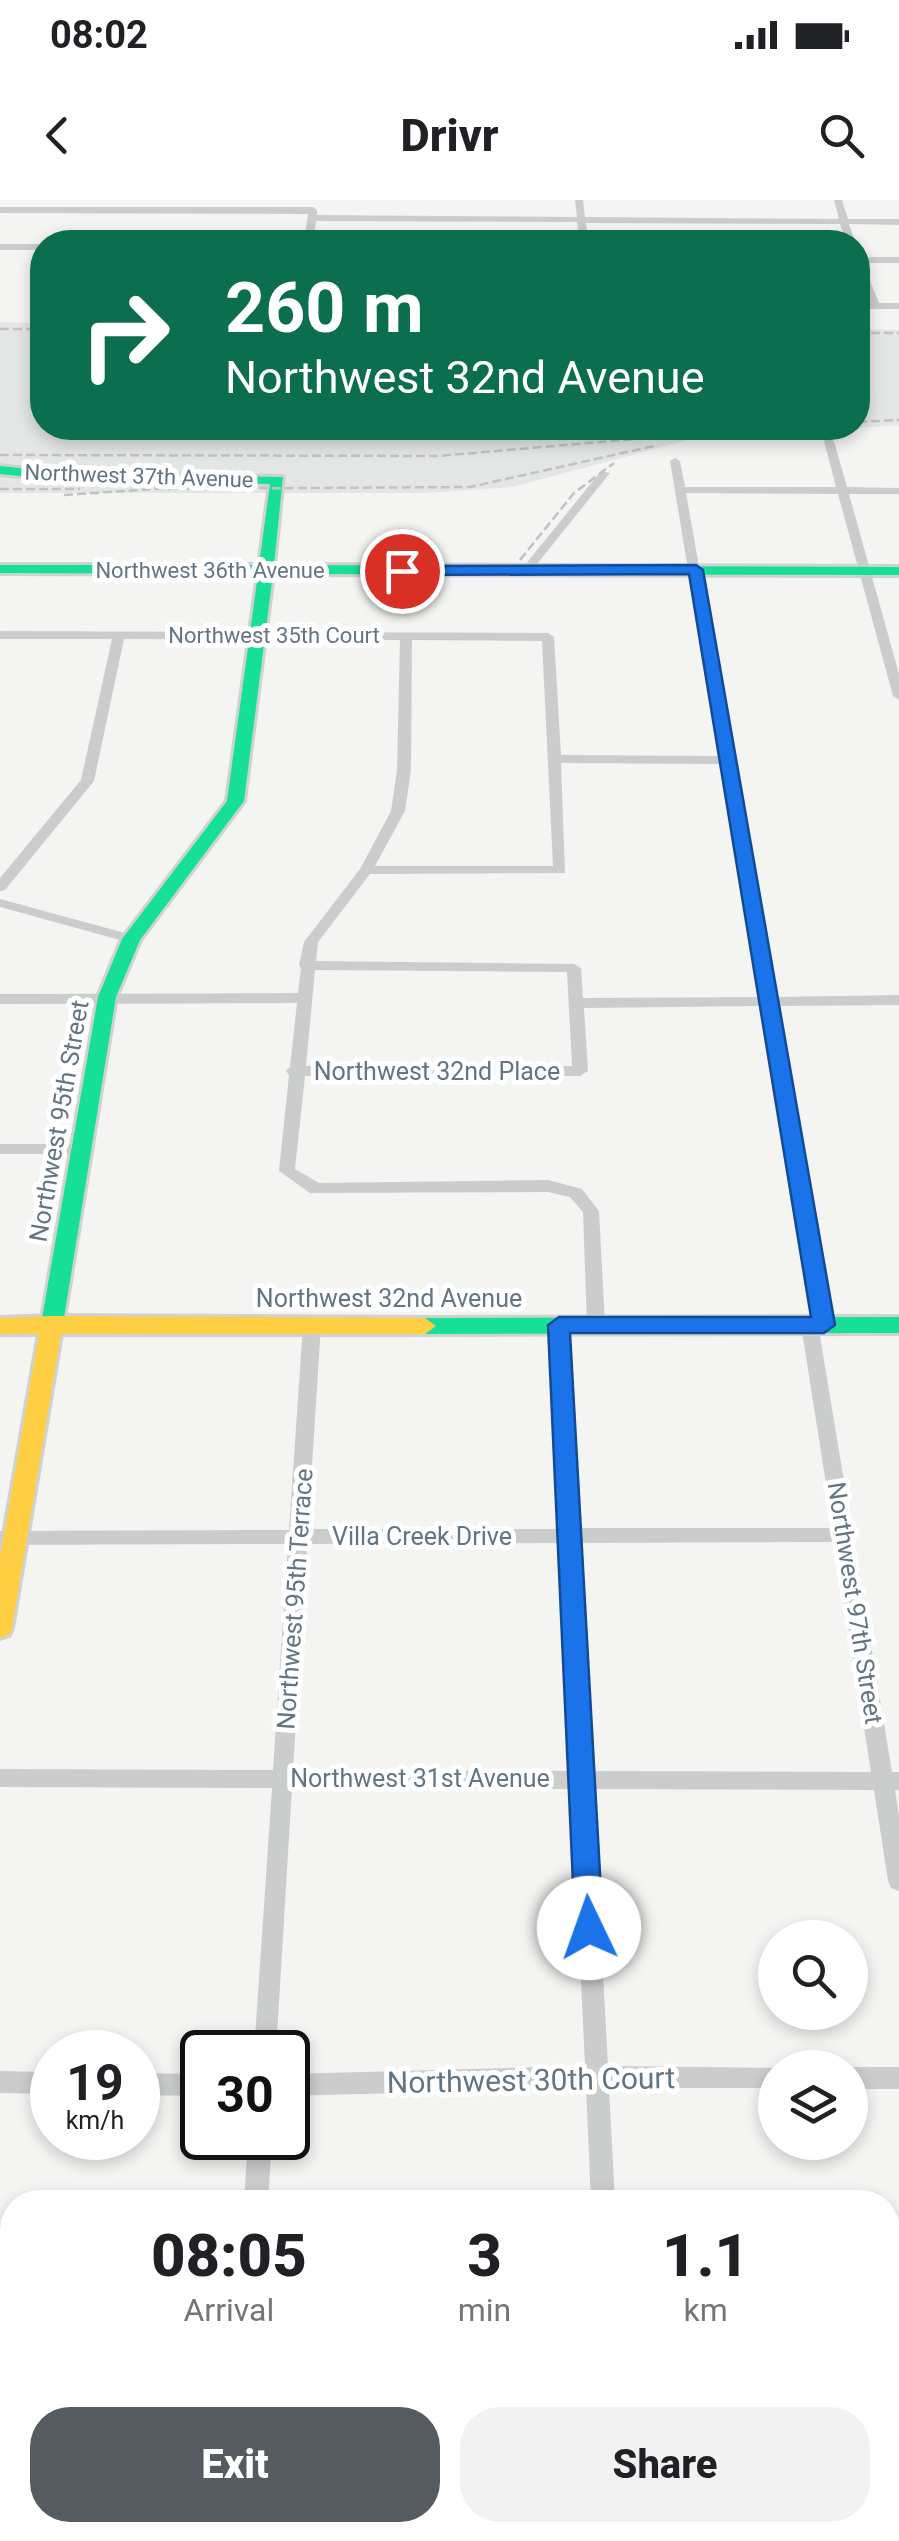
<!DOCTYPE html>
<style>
body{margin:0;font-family:Roboto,sans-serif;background:#f2f2f2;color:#202124;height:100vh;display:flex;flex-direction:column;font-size:38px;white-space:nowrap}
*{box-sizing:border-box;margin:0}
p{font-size:32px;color:#757577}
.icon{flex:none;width:55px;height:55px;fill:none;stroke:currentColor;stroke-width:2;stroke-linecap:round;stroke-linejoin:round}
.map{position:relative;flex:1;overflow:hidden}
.side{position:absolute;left:0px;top:1990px;width:900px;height:352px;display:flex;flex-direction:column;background:#fff;border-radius:40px 40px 0 0;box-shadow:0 5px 15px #0003}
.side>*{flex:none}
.hud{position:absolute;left:30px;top:30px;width:840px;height:210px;border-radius:40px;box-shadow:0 5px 15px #0003;background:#0b6e4f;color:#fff;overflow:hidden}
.tools{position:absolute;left:758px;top:1720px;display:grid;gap:20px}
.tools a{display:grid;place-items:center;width:110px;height:110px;border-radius:50%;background:#fff;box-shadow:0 5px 15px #0003;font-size:50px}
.speed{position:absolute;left:30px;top:1830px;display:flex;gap:20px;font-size:50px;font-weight:700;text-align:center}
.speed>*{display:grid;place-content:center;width:130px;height:130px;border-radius:50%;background:#fff;box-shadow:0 5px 15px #0003;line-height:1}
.speed small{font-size:25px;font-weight:400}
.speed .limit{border:5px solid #111;border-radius:15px;background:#fff;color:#111}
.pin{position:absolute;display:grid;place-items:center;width:85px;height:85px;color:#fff;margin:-42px;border:5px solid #fff;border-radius:50%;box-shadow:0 2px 10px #0007}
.me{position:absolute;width:110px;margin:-55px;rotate:357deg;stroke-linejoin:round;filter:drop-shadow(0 0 8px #0008)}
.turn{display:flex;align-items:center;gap:35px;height:210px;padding:0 30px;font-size:45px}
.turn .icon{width:130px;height:130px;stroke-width:2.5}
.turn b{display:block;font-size:70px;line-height:85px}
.eta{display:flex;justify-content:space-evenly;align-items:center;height:170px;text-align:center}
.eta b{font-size:60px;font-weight:800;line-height:70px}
.primary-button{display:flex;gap:20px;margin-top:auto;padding:20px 30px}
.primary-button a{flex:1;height:115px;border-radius:40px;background:#555b60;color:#fff;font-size:40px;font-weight:800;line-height:115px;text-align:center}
.primary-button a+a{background:#f2f2f2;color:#202124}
.status{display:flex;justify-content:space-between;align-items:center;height:70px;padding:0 50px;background:#fff;direction:ltr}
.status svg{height:28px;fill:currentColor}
header{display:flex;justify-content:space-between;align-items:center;height:130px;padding:0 30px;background:#fff;font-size:45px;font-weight:800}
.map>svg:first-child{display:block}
</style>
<div class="status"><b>08:02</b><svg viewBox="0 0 49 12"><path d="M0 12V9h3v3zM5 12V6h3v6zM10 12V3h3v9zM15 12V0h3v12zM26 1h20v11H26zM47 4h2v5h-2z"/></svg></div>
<header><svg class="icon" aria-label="back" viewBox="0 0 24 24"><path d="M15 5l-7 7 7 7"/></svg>Drivr<svg class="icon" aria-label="search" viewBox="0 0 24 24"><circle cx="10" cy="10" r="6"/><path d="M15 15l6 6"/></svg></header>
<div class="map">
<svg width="899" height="2341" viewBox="0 0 899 2341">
<rect width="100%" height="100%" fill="#f4f4f2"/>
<path fill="#e4e6e5" d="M0 122 42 123V228H858V129L899 130V225L692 239 512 287 425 293H0Z"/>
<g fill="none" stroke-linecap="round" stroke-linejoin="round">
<defs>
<path id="fast" d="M0 266 79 274 283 277 274 365 899 367V375L273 374 244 601 140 740 116 797 63 1124 52 1132 41 1124 98 797 122 739 227 601 258 374 0 373V365H259L270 284 79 282 0 274Z
M899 1117V1133L425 1134 414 1126 425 1118Z"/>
<path id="slow" d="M52 1116 425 1118 436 1126 425 1134H61L12 1428 9 1435 0 1438V1357L39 1134H0V1118Z"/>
</defs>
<use href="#fast" stroke="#d0d2d2" stroke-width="6"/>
<use href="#slow" stroke="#d0d2d2" stroke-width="6"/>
<path fill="#cbcdcd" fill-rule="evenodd" d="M575 0H583L585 17 839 19 834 0H842L848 19H899V25L849 24 855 42H846L840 24 586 23 589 42H580L577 22 316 21 313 42H304L308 14 0 13V7H313L317 10V15L577 17Z
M0 44H42V50H0Z
M858 57H899V63H863L879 103H899V109H858V103H869L858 73Z
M829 238 834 241 847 287 899 288V294H849L899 474V500L893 496 838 294 686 293 775 797 899 795V805L776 806 833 1125 830 1129 819 1130 892 1572H899V1590H895L899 1616V1691L891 1688 888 1681 874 1590 593 1589 608 1866 779 1868H775V1888H609L615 2002H591L586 1888 288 1896V1874L585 1866 572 1589 292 1588 276 1852H254L272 1588 0 1587V1569L273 1570 288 1344 0 1345V1331L289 1330 303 1125 312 1119 321 1125 308 1329H560L550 1125 559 1119 568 1125 579 1328H833L801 1125 804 1121 815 1120 762 806 584 808 588 871 580 876H305L295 969 319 983 548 980 582 989 599 1011 605 1125 602 1129 596 1131 587 1125 583 1012 570 997 548 992 310 993 279 971 289 875 286 871 290 867 297 803 0 804V794L298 793 301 768 299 765 304 742 360 669 391 611 397 570 400 440 124 439 94 581 5 690 0 691V678L81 580 112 439H0V431L548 433 554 437 561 555 719 556 670 261 675 258 680 261 685 287H836L824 241ZM412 440 542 441 553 666H375L405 611 411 570ZM561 563 721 564 760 797 583 798 581 768 574 764 316 761 318 742 370 674 565 673ZM315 770 567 772 572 866H306ZM835 1342 871 1572 592 1571 579 1343ZM561 1343 571 1571 293 1570 307 1344Z
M601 271 610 273 529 374H521V370Z
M0 699 136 736 138 739 131 743 0 707Z
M0 944H80L88 949 80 954H0Z
M850 1867H899V1889H850Z
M0 1871 52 1872V1894L0 1893Z
M138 1873 202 1874V1896L138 1895Z
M248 1938H272L268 2002H244Z
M888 2231H899V2257H888Z
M0 2239H12V2265H0Z
M222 2330H248L247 2341H221Z
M607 2330H633V2341H607Z"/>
<use href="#fast" fill="#16e098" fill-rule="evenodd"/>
<use href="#slow" fill="#ffcf43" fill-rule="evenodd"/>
<path stroke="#c1c2c2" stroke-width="2.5" stroke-dasharray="9 4" stroke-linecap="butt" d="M0 129H42
M858 133H899
M858 222 899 220
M0 255 438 256 761 228
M0 289H80
M64 295 153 289 470 287 654 246
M520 360 574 293 614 263"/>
</g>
<path fill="#1a73e8" stroke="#114b97" stroke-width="2.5" d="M696 365 703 370 835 1125 824 1133H570L603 1728 599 1737 589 1741 579 1737 575 1728 548 1125 559 1117H811L689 374 402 375 395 371 402 366Z"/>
<g text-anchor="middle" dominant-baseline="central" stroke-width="10" stroke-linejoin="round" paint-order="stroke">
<g font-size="22" fill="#647582" stroke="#fff">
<text transform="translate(139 276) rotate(2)">Northwest 37th Avenue</text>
<text x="210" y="370">Northwest 36th Avenue</text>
<text x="274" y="435">Northwest 35th Court</text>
</g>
<g font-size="25" fill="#647582" stroke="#fff">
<text x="437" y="871">Northwest 32nd Place</text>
<text transform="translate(59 921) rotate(-80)">Northwest 95th Street</text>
<text x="389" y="1098">Northwest 32nd Avenue</text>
<text x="422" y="1336">Villa Creek Drive</text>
<text transform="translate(295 1399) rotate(-86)">Northwest 95th Terrace</text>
<text transform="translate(855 1403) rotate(81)">Northwest 97th Street</text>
<text x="420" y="1578">Northwest 31st Avenue</text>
</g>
<g font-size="30" fill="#647582" stroke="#fff">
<text transform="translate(531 1880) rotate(-1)">Northwest 30th Court</text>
</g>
</g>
</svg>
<div class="tools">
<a><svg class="icon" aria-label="search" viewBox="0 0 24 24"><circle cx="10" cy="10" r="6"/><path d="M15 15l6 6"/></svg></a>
<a><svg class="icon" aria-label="layers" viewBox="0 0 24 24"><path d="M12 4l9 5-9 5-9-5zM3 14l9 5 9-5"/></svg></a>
</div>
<div class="speed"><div>19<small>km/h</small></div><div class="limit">30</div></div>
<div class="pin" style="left:402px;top:371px;background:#d93025"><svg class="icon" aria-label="arrive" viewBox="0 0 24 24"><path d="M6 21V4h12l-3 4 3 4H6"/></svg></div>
<svg class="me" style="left:589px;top:1728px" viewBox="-20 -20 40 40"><circle r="19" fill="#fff"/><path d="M0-13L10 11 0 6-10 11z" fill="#1a73e8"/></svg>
<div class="hud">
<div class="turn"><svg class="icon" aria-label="right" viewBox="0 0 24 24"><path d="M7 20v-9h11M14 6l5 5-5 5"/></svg><div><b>260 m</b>Northwest 32nd Avenue</div></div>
</div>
<section class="side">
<div class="eta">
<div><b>08:05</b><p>Arrival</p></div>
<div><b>3</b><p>min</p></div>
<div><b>1.1</b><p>km</p></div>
</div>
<div class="primary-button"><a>Exit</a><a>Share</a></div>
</section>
</div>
